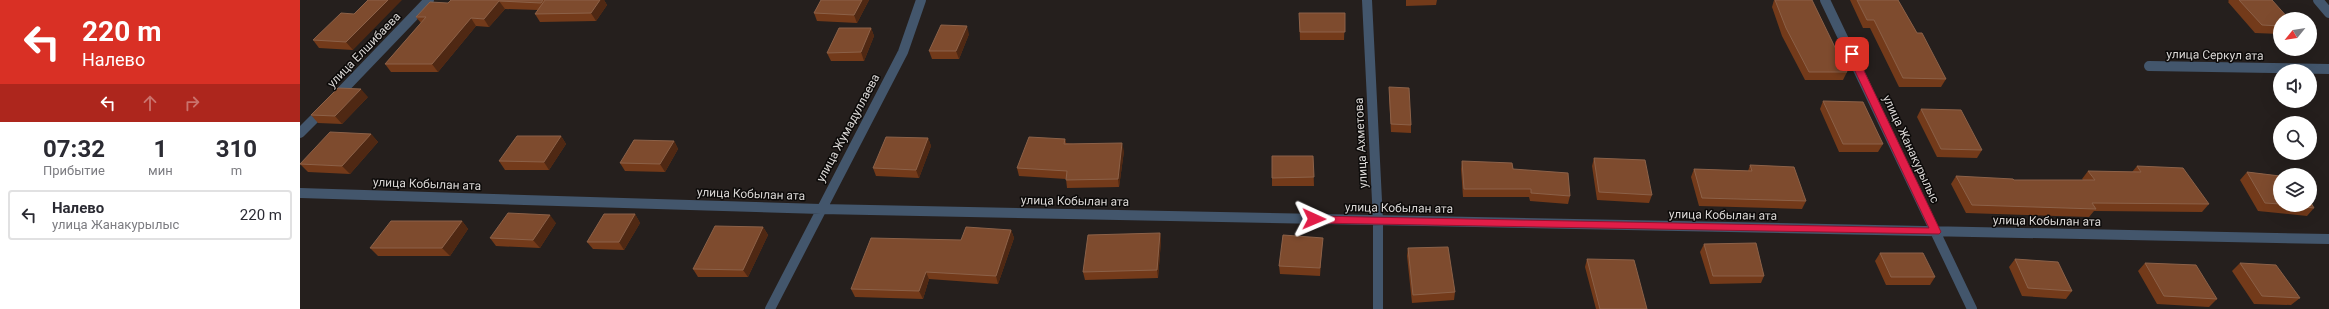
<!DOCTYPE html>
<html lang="ru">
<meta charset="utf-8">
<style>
body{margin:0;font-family:Roboto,sans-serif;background:#f2f2f3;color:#2b2b33;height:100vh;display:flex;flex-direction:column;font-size:15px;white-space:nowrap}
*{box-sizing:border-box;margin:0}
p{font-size:13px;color:#7c7c81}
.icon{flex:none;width:22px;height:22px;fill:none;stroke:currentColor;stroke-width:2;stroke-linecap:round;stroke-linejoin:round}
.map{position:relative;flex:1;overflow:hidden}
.side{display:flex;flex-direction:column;background:#fff;width:300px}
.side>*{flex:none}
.banner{background:#d93025;color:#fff;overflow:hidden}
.needle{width:26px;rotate:240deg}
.buttons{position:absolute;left:1973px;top:12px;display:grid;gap:8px}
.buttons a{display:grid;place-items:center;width:44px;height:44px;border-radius:50%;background:#fff;box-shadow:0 4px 16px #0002;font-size:20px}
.pin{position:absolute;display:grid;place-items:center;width:34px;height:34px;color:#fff;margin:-17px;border-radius:8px;box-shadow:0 2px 6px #0006}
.me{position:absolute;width:44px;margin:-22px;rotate:91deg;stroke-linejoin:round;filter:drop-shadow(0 0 3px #0008)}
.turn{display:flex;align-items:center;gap:14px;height:84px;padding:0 16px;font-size:18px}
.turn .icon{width:52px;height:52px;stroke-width:2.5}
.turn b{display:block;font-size:28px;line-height:34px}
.lanes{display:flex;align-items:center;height:38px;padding:0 16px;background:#0003;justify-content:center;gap:20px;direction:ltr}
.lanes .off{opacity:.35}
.eta{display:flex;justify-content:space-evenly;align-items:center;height:68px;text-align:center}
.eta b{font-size:24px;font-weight:700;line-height:28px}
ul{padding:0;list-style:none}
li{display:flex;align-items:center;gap:12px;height:50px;margin:0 8px 6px;padding:0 8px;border:2px solid #e1e1e2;border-radius:4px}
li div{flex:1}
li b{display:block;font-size:15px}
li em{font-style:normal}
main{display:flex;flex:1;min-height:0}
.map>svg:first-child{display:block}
</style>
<main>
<section class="side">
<div class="banner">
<div class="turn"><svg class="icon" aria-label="left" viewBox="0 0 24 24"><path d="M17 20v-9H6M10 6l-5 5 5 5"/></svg><div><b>220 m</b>Налево</div></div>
<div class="lanes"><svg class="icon" aria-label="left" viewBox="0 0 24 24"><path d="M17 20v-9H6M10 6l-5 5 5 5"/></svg><svg class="icon off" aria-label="ahead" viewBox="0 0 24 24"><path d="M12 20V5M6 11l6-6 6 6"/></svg><svg class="icon off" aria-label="right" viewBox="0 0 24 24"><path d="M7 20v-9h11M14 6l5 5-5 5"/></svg></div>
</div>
<div class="eta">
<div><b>07:32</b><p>Прибытие</p></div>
<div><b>1</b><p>мин</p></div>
<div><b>310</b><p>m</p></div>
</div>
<ul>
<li><svg class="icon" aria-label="left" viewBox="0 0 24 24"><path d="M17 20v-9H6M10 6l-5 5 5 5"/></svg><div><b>Налево</b><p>улица Жанакурылыс</p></div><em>220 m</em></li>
</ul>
</section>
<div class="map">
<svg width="2029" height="309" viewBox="0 0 2029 309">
<rect width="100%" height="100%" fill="#251f1d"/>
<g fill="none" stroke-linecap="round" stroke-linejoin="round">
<path stroke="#43566c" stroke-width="10" d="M1067 0 1078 221V309
M1525 0 1672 309
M2018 0 2029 13
M1849 66 2029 69
M35 98 129 0
M0 133 24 109
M0 193 521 209 2029 239
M470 309 603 52 621 0"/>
</g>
<path fill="#733a1a" d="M151 0H304L307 5 296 21 240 22 235 14 238 10 205 9 189 27 176 26 138 72H91L85 64 121 23 116 17 148 3Z
M521 0H569L557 23 517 21 514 13Z
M1106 0H1137L1136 5 1106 6Z
M1474 0H1504L1547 72 1543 80H1505L1482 36 1472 7Z
M1550 0H1598L1617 33 1646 79 1641 87H1599L1570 28H1563Z
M1928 0H1972L1980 19V34L1955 33 1928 2 1929 1Z
M999 13H1045L1044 40H1000Z
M54 14 53 50 19 48 13 40Z
M571 28 574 36 564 61H531L527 53Z
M669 34 659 59H632L629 51Z
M1089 87 1111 125V133L1091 132 1089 95Z
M68 97 42 124 18 123 11 115Z
M1523 101 1583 144 1578 152H1539L1520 109Z
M1621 109 1682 150 1677 158 1637 157 1617 117Z
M71 134 78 142 50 174 8 172 0 164Z
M261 136 266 144 249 170H205L199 161Z
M628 138 631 146 619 178 576 176 573 168Z
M765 139 766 143 824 151 819 187 767 188 766 179 719 176 717 168Z
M374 141 378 149 365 172 325 171 320 163Z
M1013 156 1014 186H972V178Z
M1294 158 1352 195 1349 203 1297 200 1292 166Z
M1162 161 1213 169 1270 196 1268 204 1230 201 1229 197H1163L1161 169Z
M1450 165 1506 201 1502 209 1399 206 1391 177 1394 169 1448 171Z
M1837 166 1909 204 1902 212 1794 211 1789 217 1666 213 1651 184 1656 176 1714 180H1783L1782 179 1788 171 1832 172Z
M1947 172 1980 176V205H2010L2014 208 2007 216 1958 211 1940 180Z
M335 214 340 223 324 250 293 249 287 242Z
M162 221 168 229 150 256H78L70 248Z
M256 223 240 248 196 246 190 238Z
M463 227 468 235 448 277H398L393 269Z
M711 230 714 238 698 284 629 279 623 299 555 297 551 289 661 240Z
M860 233 861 241 858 278 785 280 783 272Z
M1404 244 1464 276 1461 283 1410 284 1400 252Z
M1022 246 1020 276 980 274 979 266Z
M1108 248 1155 292 1154 300 1112 303 1107 256Z
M1580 253 1635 277 1630 285H1586L1575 261Z
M1287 259 1347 309H1296L1285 267Z
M1715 259 1772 291 1766 299 1722 296 1709 267Z
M1845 263 1917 299 1909 307 1857 304 1838 271Z
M1940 263 2000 298 1991 305 1954 304 1932 271Z"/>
<path fill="#4f2813" d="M88 0H102L53 50 46 42Z
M300 0H304L307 5 296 21 291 13Z
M562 0H569L557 23 554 15Z
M199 1 205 9 189 27 184 19Z
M171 18 176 26 138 72 132 64Z
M667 26 669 34 659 59 656 51Z
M571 28 574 36 564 61 561 52Z
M61 89 68 97 42 124 35 116Z
M71 134 78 142 50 174 42 166Z
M261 136 266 144 249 170 244 162Z
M628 138 631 146 619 178 616 170Z
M374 141 378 149 365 172 360 164Z
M822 143 824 151 819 187 818 179Z
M335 214 340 223 324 250 319 242Z
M250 215 256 223 240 248 233 240Z
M162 221 168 229 150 256 142 248Z
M463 227 468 235 448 277 443 270Z
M711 230 714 238 698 284 696 276Z
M860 233 861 241 858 278 857 270Z
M626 272 629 279 623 299 619 291Z"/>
<path fill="#7e4b2e" stroke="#8c6148" d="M68 0H88L46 42 13 40 41 13 54 14Z
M151 0H243L241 3 199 1 184 19 171 18 132 64H85L126 17H116L130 2 148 3Z
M245 0H300L291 13 235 14Z
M521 0H562L554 15 514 13Z
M1475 0H1512L1547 72H1509L1486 28Z
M1557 0H1598L1617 33H1622L1646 79 1603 78 1574 20H1567Z
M1939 0H1972L1989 19H1980V26L1962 25Z
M999 13H1045V32H1000Z
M641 25 667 26 656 51H629Z
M539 28H571L561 52 527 53Z
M1089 87 1109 88 1111 125 1091 124Z
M38 88 61 89 35 116 11 115Z
M1523 101 1563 102 1583 144H1543Z
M1621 109 1661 110 1682 150 1641 149Z
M30 132 71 134 42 166 0 164Z
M217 136H261L244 162 199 161Z
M586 137 628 138 616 170 573 168Z
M729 137 765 139 764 144 822 143 818 179 766 180 767 171 717 168Z
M334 140 374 141 360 164 320 163Z
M972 156H1013L1014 177 972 178Z
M1294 158 1345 160 1352 195 1299 192Z
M1162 161 1212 163 1213 169 1268 173 1270 196 1231 193V189H1164Z
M1450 165 1494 167 1506 201 1402 198 1394 169 1452 171Z
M1837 166 1883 168 1909 204 1792 203 1796 209 1672 205 1656 176 1713 179 1714 180H1795L1788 171 1841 172Z
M1947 172 1980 176V204L1965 203Z
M2010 201 2014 208 1987 205H2010Z
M208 213 250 215 233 240 190 238Z
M304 214H335L319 242H287Z
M91 221H162L142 248H70Z
M415 226 463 227 443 270 393 269Z
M666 227 711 230 696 276 626 272 619 291 551 289 571 238 661 240Z
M860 233 857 270 783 272 788 235Z
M983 235 1023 238 1020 268 979 266Z
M1456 243 1464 276H1413L1404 244Z
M1148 247 1155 292 1113 295 1108 248Z
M1580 253H1623L1635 277H1591Z
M1287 259 1334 260 1347 309H1300Z
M1715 259 1758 262 1772 291 1728 288Z
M1845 263 1896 265 1917 299 1864 296Z
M1940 263 1976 265 2000 298 1962 296Z"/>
<path fill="#e11d48" stroke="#92132f" d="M1549 53 1556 54 1641 232 1639 234 1014 223 1009 219 1014 216 1629 228 1547 54Z"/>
<g text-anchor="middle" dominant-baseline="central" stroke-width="3" stroke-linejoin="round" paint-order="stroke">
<g font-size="12" fill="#dad7d5" stroke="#0c0a09">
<text transform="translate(64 50) rotate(-46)">улица Елшибаева</text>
<text transform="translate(1915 55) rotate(1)">улица Серкул ата</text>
<text transform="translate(548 128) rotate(-62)">улица Жумадуллаева</text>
<text transform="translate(1061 143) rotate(-93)">улица Ахметова</text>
<text transform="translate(1611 149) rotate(65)">улица Жанакурылыс</text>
<text transform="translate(127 184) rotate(2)">улица Кобылан ата</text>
<text transform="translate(451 194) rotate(2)">улица Кобылан ата</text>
<text transform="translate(775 201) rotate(1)">улица Кобылан ата</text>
<text transform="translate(1099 208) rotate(1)">улица Кобылан ата</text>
<text transform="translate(1423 215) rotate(1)">улица Кобылан ата</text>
<text transform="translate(1747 221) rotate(1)">улица Кобылан ата</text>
</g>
</g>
</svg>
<div class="buttons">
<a><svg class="needle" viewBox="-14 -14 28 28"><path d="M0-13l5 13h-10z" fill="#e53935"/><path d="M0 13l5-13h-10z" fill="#7c7c81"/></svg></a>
<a><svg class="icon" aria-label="sound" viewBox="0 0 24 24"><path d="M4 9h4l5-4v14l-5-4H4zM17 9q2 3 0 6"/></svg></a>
<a><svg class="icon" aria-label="search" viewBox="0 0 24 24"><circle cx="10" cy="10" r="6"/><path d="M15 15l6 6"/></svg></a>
<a><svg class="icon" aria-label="layers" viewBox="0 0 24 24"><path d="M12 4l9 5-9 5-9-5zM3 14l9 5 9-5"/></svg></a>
</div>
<div class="pin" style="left:1552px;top:54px;background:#d93025"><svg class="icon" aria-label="arrive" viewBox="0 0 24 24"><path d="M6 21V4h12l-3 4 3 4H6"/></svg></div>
<svg class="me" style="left:1014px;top:219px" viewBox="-20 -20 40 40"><path d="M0-17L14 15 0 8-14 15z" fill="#e11d48" stroke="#fff" stroke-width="4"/></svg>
</div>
</main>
